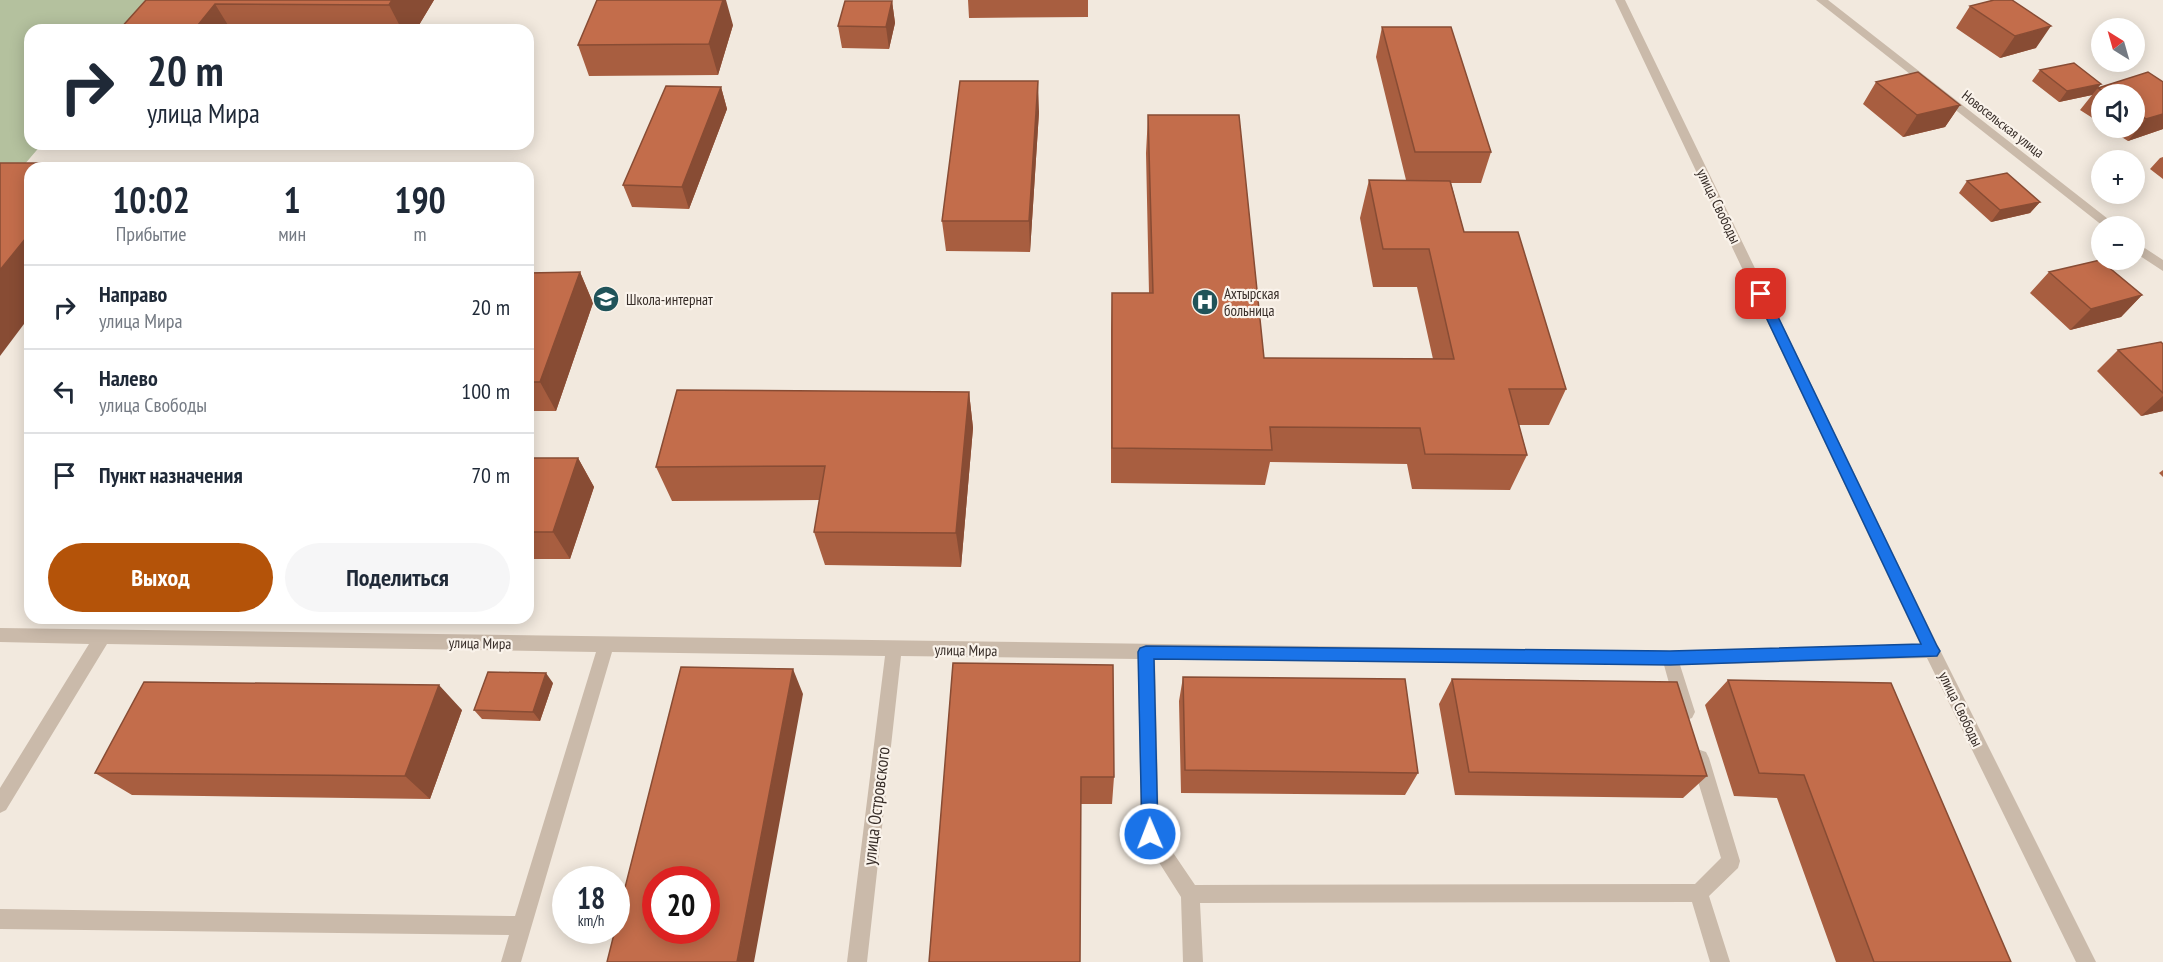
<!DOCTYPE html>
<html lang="ru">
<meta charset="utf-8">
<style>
body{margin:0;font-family:"PT Sans Narrow",sans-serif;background:#f6f6f7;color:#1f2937;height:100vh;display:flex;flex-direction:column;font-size:22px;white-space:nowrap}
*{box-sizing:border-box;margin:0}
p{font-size:20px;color:#747a83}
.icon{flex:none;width:33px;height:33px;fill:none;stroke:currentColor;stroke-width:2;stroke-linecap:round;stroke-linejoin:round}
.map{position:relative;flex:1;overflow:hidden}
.side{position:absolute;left:24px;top:162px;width:510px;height:462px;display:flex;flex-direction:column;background:#fff;border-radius:18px;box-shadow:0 3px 15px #0003}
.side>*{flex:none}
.guide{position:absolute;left:24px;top:24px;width:510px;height:126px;border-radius:18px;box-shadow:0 3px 15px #0003;background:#fff;color:#1f2937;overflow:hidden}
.needle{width:39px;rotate:323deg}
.controls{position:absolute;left:2091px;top:18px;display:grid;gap:12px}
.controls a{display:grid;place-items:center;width:54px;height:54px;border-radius:50%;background:#fff;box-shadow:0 3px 15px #0003;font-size:30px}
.speed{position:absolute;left:552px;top:866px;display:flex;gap:12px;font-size:30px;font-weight:700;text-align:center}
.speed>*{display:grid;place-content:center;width:78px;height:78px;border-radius:50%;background:#fff;box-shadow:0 3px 15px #0003;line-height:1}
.speed small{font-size:15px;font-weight:400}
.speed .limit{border:9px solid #d22;background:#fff;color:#111}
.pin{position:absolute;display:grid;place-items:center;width:51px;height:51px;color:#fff;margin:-26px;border-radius:12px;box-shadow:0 3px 9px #0006}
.me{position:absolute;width:66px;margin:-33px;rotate:359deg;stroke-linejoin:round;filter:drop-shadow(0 0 4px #0008)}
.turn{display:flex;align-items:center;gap:21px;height:126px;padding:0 24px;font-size:27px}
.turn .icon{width:78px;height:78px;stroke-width:2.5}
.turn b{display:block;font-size:42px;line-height:51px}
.eta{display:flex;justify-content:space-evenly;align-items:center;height:102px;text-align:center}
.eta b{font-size:36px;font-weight:800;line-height:42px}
.cta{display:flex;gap:12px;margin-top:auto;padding:12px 24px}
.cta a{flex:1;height:69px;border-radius:36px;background:#b45309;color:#fff;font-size:24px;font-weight:800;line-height:69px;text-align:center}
.cta a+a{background:#f6f6f7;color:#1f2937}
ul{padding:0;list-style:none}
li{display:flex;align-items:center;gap:18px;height:84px;padding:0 24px;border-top:2px solid #e0e1e3}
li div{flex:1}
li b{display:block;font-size:22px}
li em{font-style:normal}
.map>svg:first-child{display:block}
</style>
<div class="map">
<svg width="2163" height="962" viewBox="0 0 2163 962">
<rect width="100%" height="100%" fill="#f2e9de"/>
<path fill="#b4c19e" d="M0 0H167L141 30H30V144H42L24 165 0 179Z"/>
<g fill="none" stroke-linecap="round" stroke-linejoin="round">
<path fill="#cabaaa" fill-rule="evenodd" d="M1615 0H1625L1938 646 2096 962H2076L1927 658 1680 665 1695 712 1692 718 1686 720 1680 718 1677 712 1664 665 1155 659 1159 832 1195 885 1695 884 1721 858 1691 758 1694 752 1700 750 1706 752 1709 758 1740 861 1738 868 1709 896 1730 962H1710L1692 902 1200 903 1203 962H1183L1181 897 1141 834 1138 659 901 656 867 962H847L885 656 612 652 521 962H501L509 935 0 929V909L515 916 596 652 107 644 6 810 0 813V788L89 644 0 642V628L1670 651 1920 644Z
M1816 0H1828L2117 226H2103Z
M2134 241 2163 260V271L2134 252Z"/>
</g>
<path fill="#a85e40" d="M146 0H434L416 30H119Z
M968 0H1088V17L969 18Z
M892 1 895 23 889 49 842 48 838 26Z
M1970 6 2036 48 2000 58 1956 28Z
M733 25 718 75 589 76 578 45Z
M1382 27 1491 152 1481 183H1451L1464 232 1566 389 1549 425H1519L1527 455 1510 490 1412 489 1407 464 1270 462 1265 485 1111 483V330L1112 293H1149L1146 153 1148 115 1264 358 1433 359 1417 287H1373L1360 218 1369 180H1406L1376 57Z
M2040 70 2098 88 2163 82V129L2128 141 2107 128H2134V94H2102V124L2080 110 2092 95 2059 102 2032 81Z
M1876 82 1960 105 1945 127 1903 137 1863 104Z
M721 87 727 109 689 209 632 207 623 185Z
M1039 112 1030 252 946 251 942 221Z
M2163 157V179L2150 169 2160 158Z
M1967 181 2040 202 2030 213 1991 222 1959 193Z
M580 272 593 303 556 411H528V273Z
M2049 272 2142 295 2121 317 2070 330 2030 293Z
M2163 344V411L2141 416 2097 371 2118 350Z
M969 392 973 428 961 567 825 565 814 532 820 500 672 501 656 467Z
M528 458H578L594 487 570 559H528Z
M2163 470V477L2159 473Z
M953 663 1114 777 1112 804H1081Z
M1183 677 1418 773 1405 795 1181 793 1179 701Z
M1452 679 1707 776 1683 798 1455 795 1439 704Z
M1728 680 2011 962H1836L1777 798 1734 796 1705 705Z
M553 683 540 721 482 719 474 710Z
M462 710 430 799 132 795 95 773Z"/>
<path fill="#884c34" d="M392 0H434L416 30H402L389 5Z
M723 0H726L733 25 718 75 709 44Z
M892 1 895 23 889 49 886 27Z
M215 4 231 30H194Z
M2051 26 2036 48 2000 58 2015 36Z
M1038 81 1039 112 1030 252 1029 221Z
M2101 84 2092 95 2059 102 2067 91Z
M721 87 727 109 689 209 682 187Z
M1960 105 1945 127 1903 137 1917 115Z
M2163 114V129L2128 141 2146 119Z
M86 163 90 168H82Z
M2040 202 2030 213 1991 222 2000 210Z
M30 233V316L0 356V270Z
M580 272 593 303 556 411 540 382Z
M2142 295 2121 317 2070 330 2091 309Z
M969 392 973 428 961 567 956 533Z
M2163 396V411L2141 416Z
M578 458 594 487 570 559 553 532Z
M793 669 803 694 754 962H737Z
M546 673 553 683 540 721 533 712Z
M439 685 462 710 430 799 405 776Z"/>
<path fill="#c36d4b" stroke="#884c34" stroke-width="1.5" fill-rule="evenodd" d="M146 0H392L389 5 215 4 194 30H119Z
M597 0H723L709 44 578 45Z
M1994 0H2012L2051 26 2015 36 1970 6Z
M845 1H892L886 27 838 26Z
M1382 27H1451L1491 152H1415Z
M2074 63 2101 84 2067 91 2040 70Z
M1918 72 1960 105 1917 115 1876 82Z
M2148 72 2163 82V114L2146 119 2134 112V94H2108L2098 88Z
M960 81H1038L1029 221H942Z
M666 86 721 87 682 187 623 185Z
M1148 115H1239L1264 358 1454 359 1429 249H1383L1369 180 1450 181 1464 232H1518L1566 389H1509L1527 455 1425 454 1420 428 1270 427 1272 450 1112 448V293H1153Z
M0 163H86L82 168H30V233L0 270Z
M2007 173 2040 202 2000 210 1967 181Z
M2100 260 2142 295 2091 309 2049 272Z
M580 272 540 382H528V273Z
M2161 342 2163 344V393L2118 350Z
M677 390 969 392 956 533 814 532 825 466 656 467Z
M528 458H578L553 532H528Z
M953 663 1113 665 1114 777H1081L1080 962H929Z
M681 667 793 669 737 962H607L615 930H616V923ZM656 879H706V930H656Z
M488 672 546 673 533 712 474 710Z
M1183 677 1405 679 1418 773 1185 770Z
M1452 679 1677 682 1707 776 1469 772Z
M1728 680 1891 683 2011 962H1874L1804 775 1759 773Z
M144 682 439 685 405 776 95 773Z"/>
<path fill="#1a73e8" stroke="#114b97" stroke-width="1.5" d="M1761 290 1767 294 1937 646 1940 651 1937 656 1670 665 1154 659 1158 834 1156 839 1150 842 1144 839 1142 834 1138 652 1140 648 1146 646 1670 651 1921 644 1755 294Z"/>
<defs>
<symbol id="school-disc" viewBox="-11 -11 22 22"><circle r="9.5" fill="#205359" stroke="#faf3eb"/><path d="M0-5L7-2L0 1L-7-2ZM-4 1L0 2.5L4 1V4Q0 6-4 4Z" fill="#fff"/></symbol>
<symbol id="hospital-disc" viewBox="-11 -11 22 22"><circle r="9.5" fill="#205359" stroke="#faf3eb"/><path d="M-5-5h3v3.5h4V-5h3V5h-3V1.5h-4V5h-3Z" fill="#fff"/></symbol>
</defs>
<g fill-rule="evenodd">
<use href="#school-disc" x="591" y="284" width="30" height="30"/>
<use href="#hospital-disc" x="1190" y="287" width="30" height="30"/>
</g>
<g text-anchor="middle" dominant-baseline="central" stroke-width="4.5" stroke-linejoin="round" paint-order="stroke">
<g font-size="14" fill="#382e29" stroke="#faf3eb">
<text transform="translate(2003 124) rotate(38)">Новосельская улица</text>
</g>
<g font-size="15" fill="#382e29" stroke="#faf3eb">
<text transform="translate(1719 206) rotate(64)">улица Свободы</text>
<text transform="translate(480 643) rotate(1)">улица Мира</text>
<text transform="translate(966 650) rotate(1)">улица Мира</text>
<text transform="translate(1961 709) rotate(64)">улица Свободы</text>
</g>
<g font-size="15" fill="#382e29" stroke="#faf3eb" text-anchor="start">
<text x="1224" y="293">Ахтырская<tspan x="1224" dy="17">больница</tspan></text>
<text x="626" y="299">Школа-интернат</text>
</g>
<g font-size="18" fill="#382e29" stroke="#faf3eb">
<text transform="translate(876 806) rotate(-83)">улица Островского</text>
</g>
</g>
</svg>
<div class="controls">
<a><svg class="needle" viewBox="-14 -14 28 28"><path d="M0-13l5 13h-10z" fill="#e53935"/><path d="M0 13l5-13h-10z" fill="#747a83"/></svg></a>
<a><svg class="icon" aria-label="sound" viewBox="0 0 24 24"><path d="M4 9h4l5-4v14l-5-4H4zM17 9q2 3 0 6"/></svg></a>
<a>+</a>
<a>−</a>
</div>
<div class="speed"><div>18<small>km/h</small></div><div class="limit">20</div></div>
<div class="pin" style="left:1761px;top:294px;background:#d93025"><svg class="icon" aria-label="arrive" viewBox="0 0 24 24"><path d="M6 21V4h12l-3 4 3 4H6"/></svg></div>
<svg class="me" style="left:1150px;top:834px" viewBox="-20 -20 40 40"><circle r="17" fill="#1a73e8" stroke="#fff" stroke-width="3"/><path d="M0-11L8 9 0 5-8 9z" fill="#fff"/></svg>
<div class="guide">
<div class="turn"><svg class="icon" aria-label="right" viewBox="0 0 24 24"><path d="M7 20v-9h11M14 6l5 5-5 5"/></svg><div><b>20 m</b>улица Мира</div></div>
</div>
<section class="side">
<div class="eta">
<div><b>10:02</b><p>Прибытие</p></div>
<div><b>1</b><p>мин</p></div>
<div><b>190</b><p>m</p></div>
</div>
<ul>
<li><svg class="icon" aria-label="right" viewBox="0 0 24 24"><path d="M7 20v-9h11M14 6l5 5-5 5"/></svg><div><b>Направо</b><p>улица Мира</p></div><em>20 m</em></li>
<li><svg class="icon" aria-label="left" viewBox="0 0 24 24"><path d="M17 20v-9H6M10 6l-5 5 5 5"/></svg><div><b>Налево</b><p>улица Свободы</p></div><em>100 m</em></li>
<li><svg class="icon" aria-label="arrive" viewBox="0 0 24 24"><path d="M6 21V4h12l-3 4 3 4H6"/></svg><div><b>Пункт назначения</b></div><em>70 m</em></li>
</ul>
<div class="cta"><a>Выход</a><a>Поделиться</a></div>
</section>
</div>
